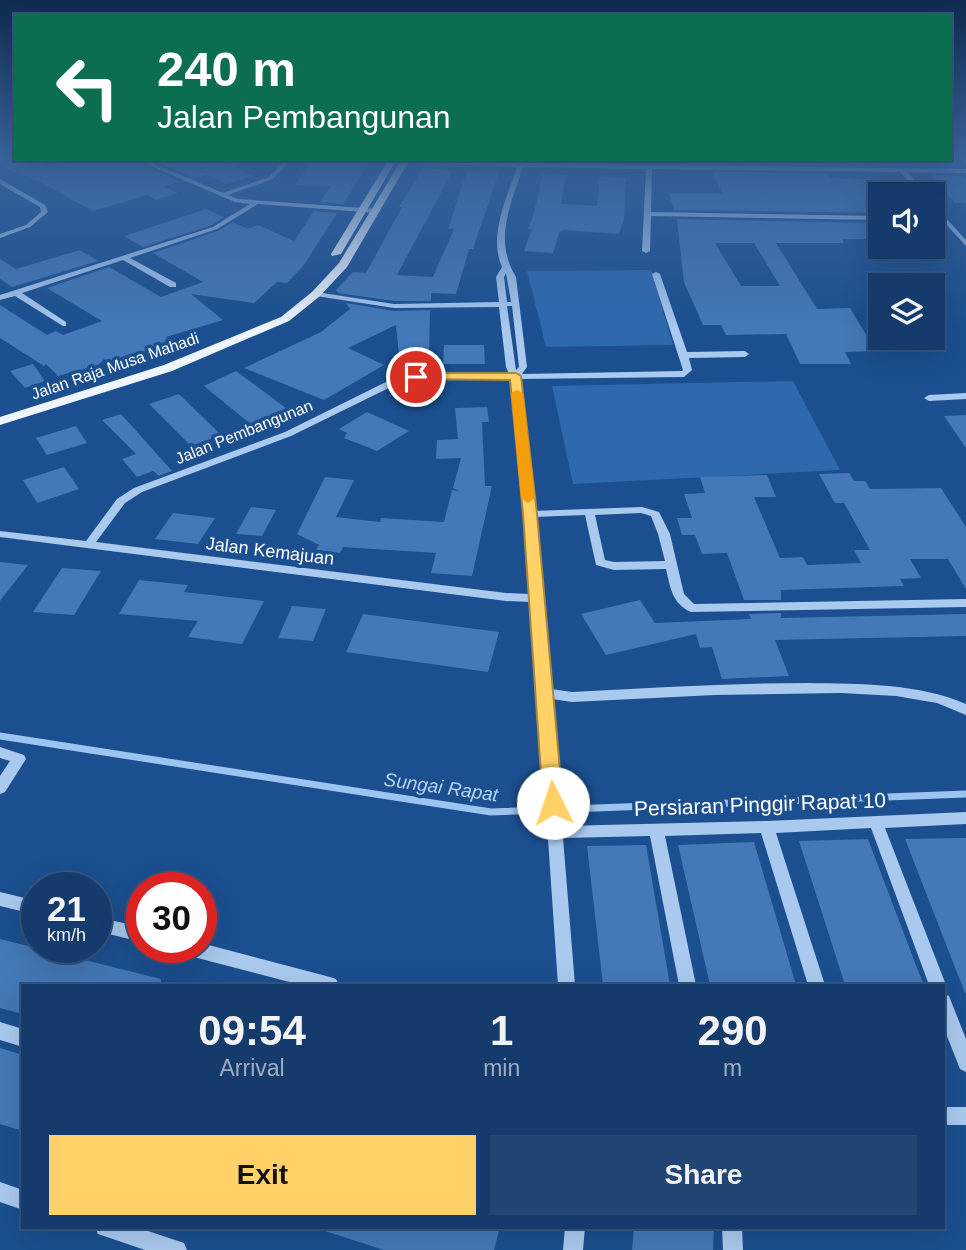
<!DOCTYPE html>
<style>
body{margin:0;font-family:Helvetica,sans-serif;background:#214673;color:#f1f3f6;height:100vh;display:flex;flex-direction:column;font-size:26px;white-space:nowrap}
*{box-sizing:border-box;margin:0}
p{font-size:23px;color:#9dadc1}
.icon{flex:none;width:38px;height:38px;fill:none;stroke:currentColor;stroke-width:2;stroke-linecap:round;stroke-linejoin:round}
.map{position:relative;flex:1;overflow:hidden}
.sheet{position:absolute;left:21px;top:984px;width:924px;height:245px;display:flex;flex-direction:column;background:#143b6b;border-radius:0px;box-shadow:0 7px 28px #0002,0 0 0 2px #33557e}
.sheet>*{flex:none}
.guide{position:absolute;left:14px;top:14px;width:938px;height:147px;border-radius:0px;box-shadow:0 7px 28px #0002,0 0 0 2px #33557e;background:#0b6e4f;color:#fff;overflow:hidden}
.controls{position:absolute;left:868px;top:182px;display:grid;gap:14px}
.controls a{display:grid;place-items:center;width:77px;height:77px;border-radius:0px;background:#143b6b;box-shadow:0 7px 28px #0002,0 0 0 2px #33557e;font-size:35px}
.speed{position:absolute;left:21px;top:872px;display:flex;gap:14px;font-size:35px;font-weight:700;text-align:center}
.speed>*{display:grid;place-content:center;width:91px;height:91px;border-radius:50%;background:#143b6b;box-shadow:0 7px 28px #0002,0 0 0 2px #33557e;line-height:1}
.speed small{font-size:18px;font-weight:400}
.speed .limit{border:10px solid #d22;background:#fff;color:#111}
.pin{position:absolute;display:grid;place-items:center;width:60px;height:60px;color:#fff;margin:-30px;border:4px solid #fff;border-radius:50%;box-shadow:0 2px 7px #0007}
.me{position:absolute;width:77px;margin:-38px;rotate:356deg;stroke-linejoin:round;filter:drop-shadow(0 0 5px #0008)}
.turn{display:flex;align-items:center;gap:24px;height:147px;padding:0 28px;font-size:32px}
.turn .icon{width:91px;height:91px;stroke-width:2.5}
.turn b{display:block;font-size:49px;line-height:60px}
.eta{display:flex;justify-content:space-evenly;align-items:center;height:119px;text-align:center}
.eta b{font-size:42px;font-weight:700;line-height:49px}
.button{display:flex;gap:14px;margin-top:auto;padding:14px 28px}
.button a{flex:1;height:80px;border-radius:0px;background:#ffd166;color:#111;font-size:28px;font-weight:700;line-height:80px;text-align:center}
.button a+a{background:#214673;color:#f1f3f6}
.map>svg:first-child{display:block}
</style>
<div class="map">
<svg width="966" height="1250" viewBox="0 0 966 1250">
<rect width="100%" height="100%" fill="#1b4f8f"/>
<path fill="#2e69ad" d="M651 270 673 345 546 347 527 271Z
M793 381 840 470 573 484 552 386Z"/>
<g fill="none" stroke-linecap="round" stroke-linejoin="round">
<path stroke="#9cc4f0" stroke-width="3.5" d="M958 154 966 162"/>
<path stroke="#9cc4f0" stroke-width="7" d="M0 736 491 812 966 794"/>
</g>
<path fill="#4478b7" fill-rule="evenodd" d="M0 154H16V159H34L47 166H57L87 159H132L181 182 163 186 178 193 156 200 147 195 93 211 40 182 0 166Z
M150 159H197L206 164 221 160 254 176 226 184 207 175 194 178Z
M705 159H822L824 165 707 163Z
M314 160 334 161 369 163 343 204 320 202 331 186 295 185Z
M423 168 453 170 397 275 433 277 454 229H448L467 171 499 172 473 249H469L456 294 431 293V301H394L338 293 336 290 353 272 366 273 402 207H399Z
M712 172 828 174 830 178 880 180V213L674 210 669 193H722Z
M543 174 566 175 561 204 597 206 600 177 626 178 624 219 619 234 564 230 560 231 553 253 524 251 532 229H528L534 213Z
M930 175 961 176 966 180V203H955Z
M206 209 224 217 212 225 143 247 124 236Z
M314 211 337 213 304 265 287 283 277 282 254 303 191 294 223 320 166 337 173 343 108 362 104 359 98 365 58 376 46 364 44 366 0 338V305L47 335 56 331 63 335 102 321 47 288 109 267 161 297 203 282 153 253 218 231 233 222 247 229 258 225 294 241Z
M677 219 880 223V239H842L844 243H776L817 309 850 308 876 351 845 352 851 364H800L786 334 726 335 721 325H703L684 282ZM715 243H754L780 286H741Z
M80 250 98 261 12 287 0 279V259L16 269Z
M346 303 394 311 430 310 429 355 399 356 396 325 348 348 384 365 324 400 244 368 321 332 350 309Z
M444 345H484L485 364H443Z
M33 364 45 381 25 388 10 371Z
M236 371 290 411 253 426 204 386Z
M179 394 221 435 191 446 149 404Z
M487 407 489 422H482L485 486H492L472 576 431 573 436 553 343 547 340 553 316 550 319 545 297 534 325 477 354 480 336 517 380 522 381 518 444 522 452 490 460 491 453 488 461 458 436 459 437 440 458 439 455 408Z
M367 412 409 431 377 451 344 438 347 433 339 429Z
M121 414 165 463 172 471 159 476 153 471 137 477 122 459 136 454 102 420Z
M966 415V448L944 416Z
M76 426 87 443 47 455 36 438Z
M64 467 79 489 37 503 23 480Z
M849 473 854 481H865L870 489 941 488 966 527V589L948 559H910L921 578 900 579 904 586 781 590V600H744L727 553 702 554 695 535H682L677 518H692L684 494 705 493 700 477 767 475 776 497H754L780 558 803 557 807 565 861 563 854 550H870L844 503H835L819 474Z
M251 507 276 510 262 536 236 534Z
M173 513 215 518 198 544 155 539Z
M0 562 28 565 0 601Z
M62 568 101 571 74 615 33 612Z
M139 580 188 585 184 592 264 601 242 644 188 637 198 621 119 614Z
M640 600 655 623 751 619 749 614 781 613V618L966 614V636L775 640 789 676 722 679 712 647 700 648 696 634 606 655 581 614Z
M292 606 326 609 313 641 278 638Z
M363 614 499 632 488 672 346 652Z
M966 838V993H965L905 839Z
M868 839 917 968 924 985H845L799 841Z
M754 842 796 985H710L678 845Z
M646 845 670 985H603L587 846Z
M0 939 161 979V985H23V1014L0 1008Z
M0 1048 23 1055V1131L0 1124Z
M323 1227H500L494 1250H384L322 1230Z
M634 1227H714L713 1250H632Z"/>
<g fill="none" stroke-linecap="round" stroke-linejoin="round">
<path fill="#a9c9ee" fill-rule="evenodd" d="M134 159H143L223 193 269 177 285 159H292L273 179 228 195 238 199 377 209 380 211 377 213 258 204 217 229 130 258 176 283V287H170L123 260 22 293 66 322V326H63L15 296 0 300V295L213 227 250 204 235 202Z
M389 159 550 164 966 169V173L907 172 926 194H920L900 172 652 169 651 212 880 216V220L651 216 650 251 646 253 642 251 646 169 523 167C511 204 493 240 516 277L527 367 522 374 682 371 683 370 652 274 656 272 660 274 687 352 745 351 749 354 745 357 689 358 692 370 684 377 520 379 533 511 642 507 659 512 670 534 684 594 694 604 966 599V607L691 612C672 604 670 586 666 569L614 570 596 565 585 515 534 517 551 689 572 692C651 688 729 683 808 683 861 684 917 683 966 704V715L937 703 896 696 841 693 715 695 572 702 552 699 562 826 767 821 966 812V824L885 828 946 985 943 990V985H929L871 828 776 833 825 985H808L761 833 665 836 696 985H679L650 836 563 838 575 985H558L538 693 530 602 506 601 0 537V531L86 541 117 499 134 488 285 432 398 376 509 374 506 367 499 307 394 308 316 296 312 294 316 292 394 304 499 302 496 277 502 267C488 235 507 198 517 167L392 162ZM506 273 511 302H507L504 277ZM507 306H512L519 367 516 370ZM511 379 530 594 506 593 96 542 125 503 142 492 291 436 403 381ZM641 513 651 516 658 534 665 561 614 562 605 560 595 515Z
M0 179 45 205 48 212 30 227 0 238V234L26 225 41 212 40 207 0 184Z
M933 204 966 240V246L933 210Z
M966 393V399L929 401 924 398 929 395Z
M0 747 24 755 26 759 5 792 0 794V776L10 761 0 758Z
M0 892 37 901V915L0 906Z
M96 917 142 927V942L96 931Z
M201 943 330 977 336 979 339 985H301L186 955 180 952 178 947H201Z
M943 994 949 996 966 1039V1072L960 1069 943 1026Z
M0 1022 23 1029V1047L0 1040Z
M943 1107H966V1125H943Z
M0 1182 23 1190V1210L0 1202Z
M95 1227H136L184 1243 187 1250H145L98 1234Z
M565 1227H585L583 1250H563Z
M722 1227H742L743 1250H723Z"/>
<path fill="#f0f6ff" fill-rule="evenodd" d="M389 159H397L341 254 332 256 331 254Z
M402 159H410L347 267 320 296 289 321 172 371 0 425V417L164 365 281 317 312 292 339 263Z"/>
</g>
<linearGradient id="sky" x2="0" y2="1"><stop stop-color="#0f2b4f"/><stop offset="0.47" stop-color="#39639b"/><stop offset="1" stop-color="#39639b" stop-opacity="0"/></linearGradient>
<rect width="966" height="329" fill="url(#sky)"/>
<path fill="#ffd166" stroke="#a68842" stroke-width="2" d="M416 373H516L521 376 537 514 563 803 560 809 553 811 546 809 543 803 523 514 510 380 412 379 410 377Z"/>
<path fill="#f59e0b" d="M517 390 523 393 535 498 528 503 521 498 511 393Z"/>
<g text-anchor="middle" dominant-baseline="central" stroke-width="7" stroke-linejoin="round" paint-order="stroke">
<g font-size="16" fill="#fff" stroke="#1b4f8f">
<text transform="translate(115 366) rotate(-19)">Jalan Raja Musa Mahadi</text>
<text transform="translate(244 432) rotate(-22)">Jalan Pembangunan</text>
</g>
<g font-size="18" fill="#fff" stroke="#1b4f8f">
<text transform="translate(270 551) rotate(7)">Jalan Kemajuan</text>
</g>
<g font-size="19" font-style="italic" fill="#b5d3f5" stroke="#1b4f8f">
<text transform="translate(441 787) rotate(8)">Sungai Rapat</text>
</g>
<g font-size="21" fill="#fff" stroke="#1b4f8f">
<text transform="translate(760 804) rotate(-2)">Persiaran Pinggir Rapat 10</text>
</g>
</g>
</svg>
<div class="controls">
<a><svg class="icon" aria-label="sound" viewBox="0 0 24 24"><path d="M4 9h4l5-4v14l-5-4H4zM17 9q2 3 0 6"/></svg></a>
<a><svg class="icon" aria-label="layers" viewBox="0 0 24 24"><path d="M12 4l9 5-9 5-9-5zM3 14l9 5 9-5"/></svg></a>
</div>
<div class="speed"><div>21<small>km/h</small></div><div class="limit">30</div></div>
<div class="pin" style="left:416px;top:377px;background:#d93025"><svg class="icon" aria-label="arrive" viewBox="0 0 24 24"><path d="M6 21V4h12l-3 4 3 4H6"/></svg></div>
<svg class="me" style="left:553px;top:803px" viewBox="-20 -20 40 40"><circle r="19" fill="#fff"/><path d="M0-13L10 11 0 6-10 11z" fill="#ffd166"/></svg>
<div class="guide">
<div class="turn"><svg class="icon" aria-label="left" viewBox="0 0 24 24"><path d="M17 20v-9H6M10 6l-5 5 5 5"/></svg><div><b>240 m</b>Jalan Pembangunan</div></div>
</div>
<section class="sheet">
<div class="eta">
<div><b>09:54</b><p>Arrival</p></div>
<div><b>1</b><p>min</p></div>
<div><b>290</b><p>m</p></div>
</div>
<div class="button"><a>Exit</a><a>Share</a></div>
</section>
</div>
